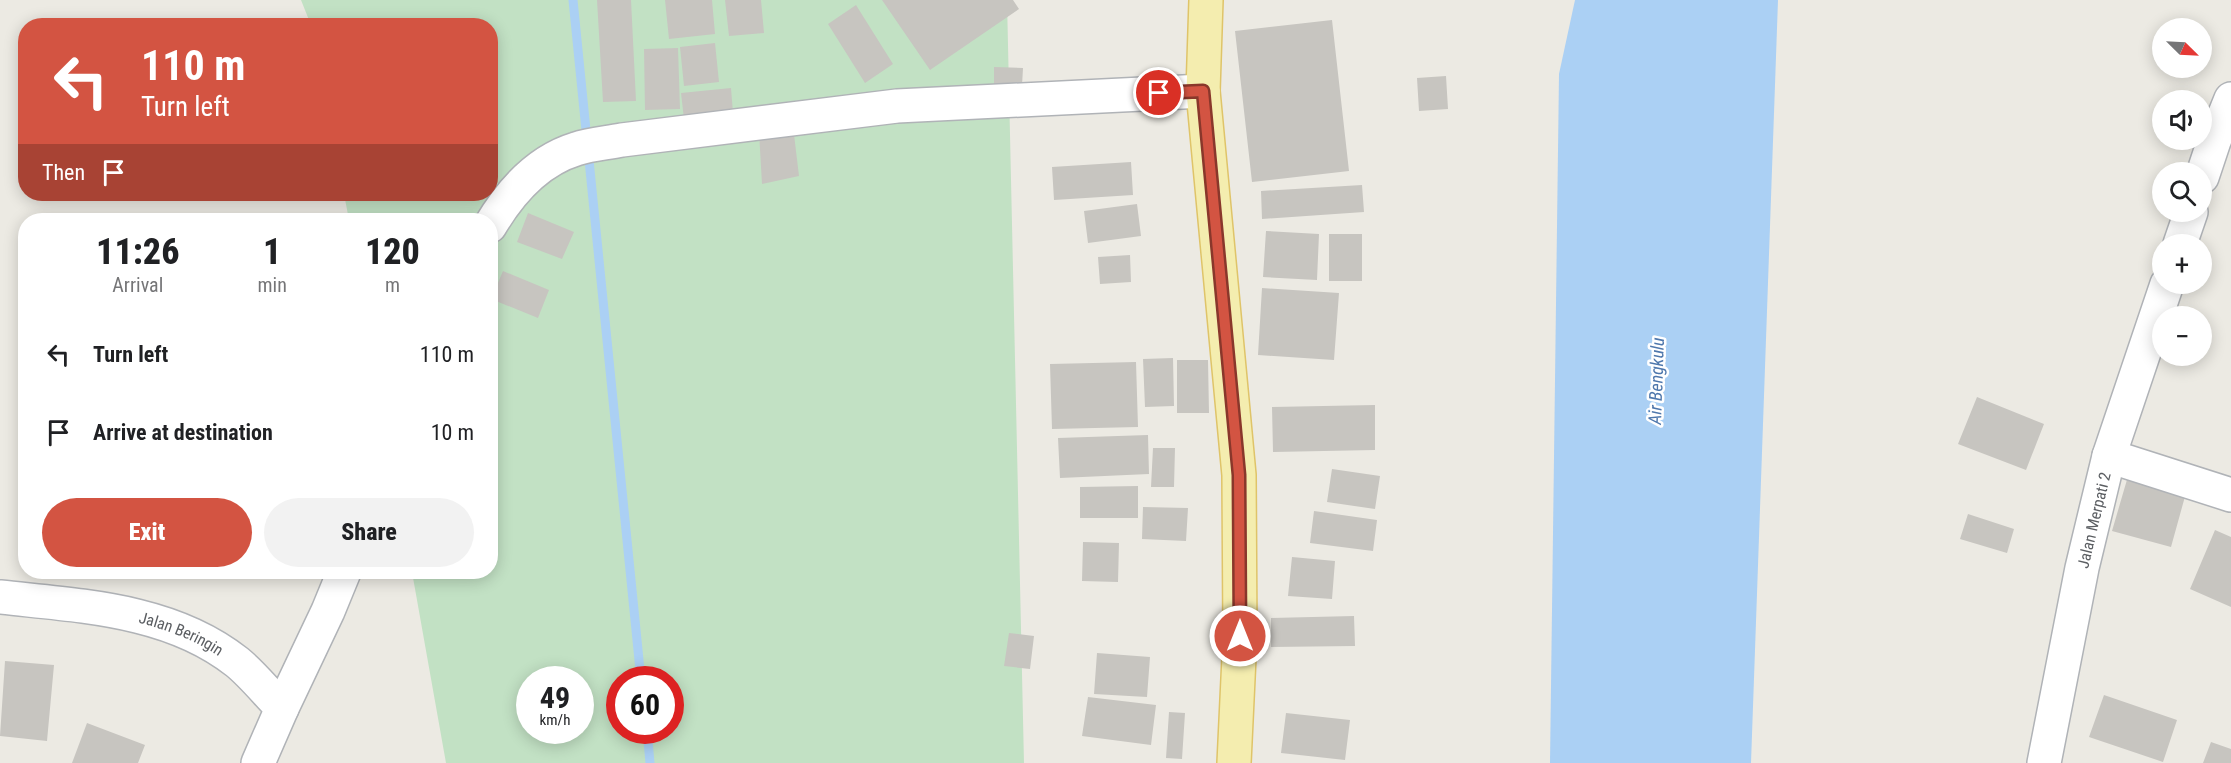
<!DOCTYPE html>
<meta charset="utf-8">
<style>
body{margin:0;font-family:"Roboto Condensed",sans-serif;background:#f2f2f2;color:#202124;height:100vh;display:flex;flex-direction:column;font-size:22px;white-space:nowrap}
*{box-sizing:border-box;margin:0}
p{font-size:20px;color:#757577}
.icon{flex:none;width:33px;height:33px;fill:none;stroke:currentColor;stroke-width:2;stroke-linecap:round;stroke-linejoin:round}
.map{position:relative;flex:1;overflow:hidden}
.side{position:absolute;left:18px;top:213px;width:480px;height:366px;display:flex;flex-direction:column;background:#fff;border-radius:24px;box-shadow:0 3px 15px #0003}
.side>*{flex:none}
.banner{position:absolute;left:18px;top:18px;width:480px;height:183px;border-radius:24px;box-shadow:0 3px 15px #0003;background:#d35442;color:#fff;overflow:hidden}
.needle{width:39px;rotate:114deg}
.buttons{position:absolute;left:2152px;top:18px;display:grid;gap:12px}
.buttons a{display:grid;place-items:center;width:60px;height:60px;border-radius:50%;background:#fff;box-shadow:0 3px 15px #0003;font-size:30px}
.speed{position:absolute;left:516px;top:666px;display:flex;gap:12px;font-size:30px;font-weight:700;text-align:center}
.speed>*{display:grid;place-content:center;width:78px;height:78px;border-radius:50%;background:#fff;box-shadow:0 3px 15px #0003;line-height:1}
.speed small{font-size:15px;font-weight:400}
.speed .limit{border:9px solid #d22;background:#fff;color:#111}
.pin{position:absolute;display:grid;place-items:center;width:51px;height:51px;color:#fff;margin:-26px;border:3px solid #fff;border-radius:50%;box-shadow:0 2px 6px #0007}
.me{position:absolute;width:66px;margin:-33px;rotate:0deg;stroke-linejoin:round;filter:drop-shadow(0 0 4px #0008)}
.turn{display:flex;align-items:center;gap:21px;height:126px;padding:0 24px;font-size:27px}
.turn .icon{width:78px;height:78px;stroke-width:2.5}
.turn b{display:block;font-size:42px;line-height:51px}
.then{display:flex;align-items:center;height:57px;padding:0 24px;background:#0003;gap:12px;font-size:22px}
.eta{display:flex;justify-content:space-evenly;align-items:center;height:102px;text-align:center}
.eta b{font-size:36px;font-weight:800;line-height:42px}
.button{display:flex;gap:12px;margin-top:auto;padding:12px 24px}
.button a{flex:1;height:69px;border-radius:36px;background:#d35442;color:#fff;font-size:24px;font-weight:800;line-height:69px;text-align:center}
.button a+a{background:#f2f2f2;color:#202124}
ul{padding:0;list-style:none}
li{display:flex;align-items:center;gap:18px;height:78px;padding:0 24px}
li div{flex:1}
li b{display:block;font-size:22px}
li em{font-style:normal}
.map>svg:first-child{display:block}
</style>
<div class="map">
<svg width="2231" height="763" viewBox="0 0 2231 763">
<rect width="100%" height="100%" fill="#eceae3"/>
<path fill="#c2e1c4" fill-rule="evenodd" d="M301 0H1007L1024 763H446L412 572H490V220H349L344 194H490V26L311 25ZM530 680H580V730H530ZM620 680H670V730H620Z"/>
<path fill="#abd0f4" d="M1575 0H1778L1751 763H1550L1559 74Z"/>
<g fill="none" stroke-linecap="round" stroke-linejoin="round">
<path stroke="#abd0f4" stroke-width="9" d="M573 0 641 680
M647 730 650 763"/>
</g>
<path fill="#c7c5c0" d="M597 0H631L636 101 603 102Z
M665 0H712L715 34 669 39Z
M725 0H761L764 33 729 36Z
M882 0H1013L1019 9 930 70Z
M856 5 893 64 865 83 828 24Z
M1332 20 1349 171 1252 182 1235 31Z
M715 43 719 82 684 86 680 47Z
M678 48 680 109 645 110 644 49Z
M994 67 1023 68 1022 86H994Z
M1446 76 1448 109 1419 111 1417 78Z
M731 88 733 113 684 119 681 93Z
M793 126 799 176 762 184 759 132Z
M1131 162 1133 195 1054 200 1052 167Z
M1362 185 1364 212 1262 219 1261 191Z
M1137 204 1141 236 1088 243 1084 211Z
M528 213 574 232 562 259 517 242Z
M1266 231 1319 234 1317 280 1263 277Z
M1329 234H1362V281H1329Z
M1130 255 1131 282 1100 284 1098 257Z
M503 271 549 290 538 318 491 299Z
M1262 288 1339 293 1334 360 1258 355Z
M1173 358 1174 406 1145 407 1143 359Z
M1177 360H1208L1209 413H1177Z
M1136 362 1138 427 1052 429 1050 364Z
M1977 397 2044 424 2026 470 1958 444Z
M1375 405V450L1273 452 1272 407Z
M1148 435 1149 474 1060 478 1058 438Z
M1153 448H1175L1174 487H1151Z
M2131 466 2189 482 2171 547 2112 531Z
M1332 469 1380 476 1375 509 1327 502Z
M1138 486V518H1080V487Z
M1143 507 1188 508 1186 541 1142 539Z
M1314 511 1377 520 1373 551 1310 543Z
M1968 514 2014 529 2007 553 1960 539Z
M2215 530 2231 537V607L2190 589Z
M1083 542 1119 543 1118 582 1082 581Z
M1292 557 1335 561 1332 599 1288 596Z
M1354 616 1355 646 1271 647V618Z
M1009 633 1034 636 1030 669 1004 666Z
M1097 653 1150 657 1147 697 1094 694Z
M5 661 54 665 47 741 0 736Z
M2104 695 2177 720 2163 762 2089 737Z
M1088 697 1156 705 1151 745 1082 736Z
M1169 712 1185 713 1182 759 1166 758Z
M1286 713 1350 720 1345 760 1281 753Z
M87 723 145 745 138 763H72Z
M2211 742 2231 749V763H2203Z"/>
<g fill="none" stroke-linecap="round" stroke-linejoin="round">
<defs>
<g id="minor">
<path d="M2202 177 2214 141 2231 99"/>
<path d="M490 226C510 192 537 161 576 149 590 144 607 143 622 140L897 106 1203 91"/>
<path d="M2180 244 2191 212"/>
<path d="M2109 456 2231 495"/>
<path id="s1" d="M0 597C81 606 170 609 237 662 253 675 267 693 282 708L258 763"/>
<path d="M282 708 328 611 344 572"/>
<path id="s2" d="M2044 763 2082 568 2109 456 2167 284"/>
</g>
<path id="major" d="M1206 0 1203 91 1239 475 1240 636 1234 763"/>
</defs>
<use href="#minor" stroke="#b0b3b7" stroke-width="36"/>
<use href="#major" stroke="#dfc469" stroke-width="36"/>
<use href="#minor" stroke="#fff" stroke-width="33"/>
<use href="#major" stroke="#f4edaf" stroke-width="33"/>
</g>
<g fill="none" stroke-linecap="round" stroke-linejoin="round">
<defs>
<path id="route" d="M1159 93 1203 91 1239 475 1240 636"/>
</defs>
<use href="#route" stroke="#89372b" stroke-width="15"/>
<use href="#route" stroke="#d35442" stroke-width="10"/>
</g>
<g text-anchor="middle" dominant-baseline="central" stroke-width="5" stroke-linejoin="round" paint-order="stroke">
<g font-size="16" fill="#5b5e62" stroke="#fff">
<text stroke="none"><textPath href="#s2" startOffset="248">Jalan Merpati 2</textPath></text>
<text stroke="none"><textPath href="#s1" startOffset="186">Jalan Beringin</textPath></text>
</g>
<g font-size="18" font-style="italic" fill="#4e77ac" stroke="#fff">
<text transform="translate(1656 381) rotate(-88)">Air Bengkulu</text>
</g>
</g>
</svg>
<div class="buttons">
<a><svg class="needle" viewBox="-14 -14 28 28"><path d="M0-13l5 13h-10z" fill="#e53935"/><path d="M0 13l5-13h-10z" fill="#757577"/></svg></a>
<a><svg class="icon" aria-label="sound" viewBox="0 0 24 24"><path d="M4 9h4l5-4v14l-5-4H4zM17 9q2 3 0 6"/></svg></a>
<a><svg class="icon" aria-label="search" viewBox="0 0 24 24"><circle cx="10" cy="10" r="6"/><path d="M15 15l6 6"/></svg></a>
<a>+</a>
<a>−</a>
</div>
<div class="speed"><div>49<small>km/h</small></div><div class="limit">60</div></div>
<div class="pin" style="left:1159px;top:93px;background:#d93025"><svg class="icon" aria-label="arrive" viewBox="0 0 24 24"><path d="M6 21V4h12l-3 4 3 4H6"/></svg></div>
<svg class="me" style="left:1240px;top:636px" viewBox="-20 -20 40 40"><circle r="17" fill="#d35442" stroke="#fff" stroke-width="3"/><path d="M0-11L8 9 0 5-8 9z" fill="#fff"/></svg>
<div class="banner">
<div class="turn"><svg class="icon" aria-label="left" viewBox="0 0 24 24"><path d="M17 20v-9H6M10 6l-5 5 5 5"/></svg><div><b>110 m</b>Turn left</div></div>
<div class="then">Then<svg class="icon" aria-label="arrive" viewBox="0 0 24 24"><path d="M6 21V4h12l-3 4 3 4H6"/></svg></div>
</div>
<section class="side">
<div class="eta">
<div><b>11:26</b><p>Arrival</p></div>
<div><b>1</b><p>min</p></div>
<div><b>120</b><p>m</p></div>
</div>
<ul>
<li><svg class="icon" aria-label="left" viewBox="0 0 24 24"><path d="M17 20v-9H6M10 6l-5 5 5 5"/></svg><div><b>Turn left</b></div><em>110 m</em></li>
<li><svg class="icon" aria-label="arrive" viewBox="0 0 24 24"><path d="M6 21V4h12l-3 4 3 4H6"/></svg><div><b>Arrive at destination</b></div><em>10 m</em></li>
</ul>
<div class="button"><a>Exit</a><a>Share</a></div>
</section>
</div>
